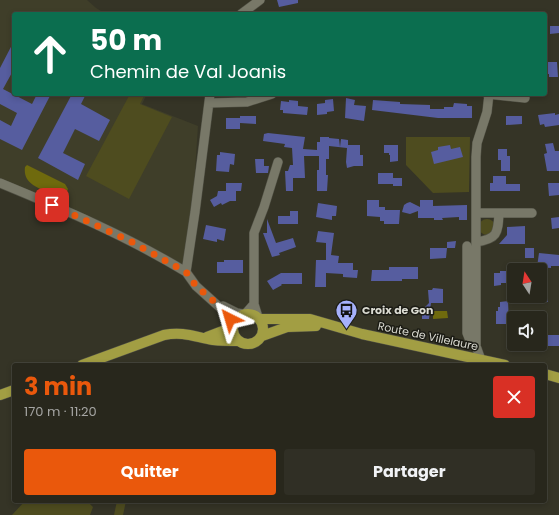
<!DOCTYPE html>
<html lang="fr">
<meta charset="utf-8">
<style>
body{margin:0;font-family:Poppins,sans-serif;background:#302f25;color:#f1f3f6;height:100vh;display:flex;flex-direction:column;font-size:15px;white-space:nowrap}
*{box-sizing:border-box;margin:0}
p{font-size:13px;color:#a5a5a3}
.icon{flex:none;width:22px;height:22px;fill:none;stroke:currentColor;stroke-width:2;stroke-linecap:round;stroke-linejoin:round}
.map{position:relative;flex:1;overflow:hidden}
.panel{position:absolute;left:12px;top:363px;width:535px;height:140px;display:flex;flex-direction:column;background:#28271c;border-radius:4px;box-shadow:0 2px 6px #0003,0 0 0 1px #44443b}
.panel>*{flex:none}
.guide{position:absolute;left:12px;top:12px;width:535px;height:84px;border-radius:4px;box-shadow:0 2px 6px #0003,0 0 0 1px #44443b;background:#0b6e4f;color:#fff;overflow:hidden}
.needle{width:26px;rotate:348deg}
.controls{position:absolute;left:507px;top:263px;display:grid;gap:8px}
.controls a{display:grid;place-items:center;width:40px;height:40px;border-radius:4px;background:#28271c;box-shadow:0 2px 6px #0003,0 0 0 1px #44443b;font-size:20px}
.pin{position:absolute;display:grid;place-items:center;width:34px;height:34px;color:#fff;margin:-17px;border-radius:8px;box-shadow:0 2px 6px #0006}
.me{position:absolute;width:44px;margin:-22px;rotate:320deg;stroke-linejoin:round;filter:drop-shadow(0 0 3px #0008)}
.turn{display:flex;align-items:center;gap:14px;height:84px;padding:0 12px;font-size:18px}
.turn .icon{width:52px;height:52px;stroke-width:2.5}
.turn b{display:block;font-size:28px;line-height:34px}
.round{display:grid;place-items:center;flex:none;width:42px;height:42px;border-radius:4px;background:#302f25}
.head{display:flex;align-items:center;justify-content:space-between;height:68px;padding:0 12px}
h1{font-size:24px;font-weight:700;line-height:30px;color:#ea580c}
.action{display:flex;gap:8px;margin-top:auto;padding:8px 12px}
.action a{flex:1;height:46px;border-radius:4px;background:#ea580c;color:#fff;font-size:16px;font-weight:700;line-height:46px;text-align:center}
.action a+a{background:#302f25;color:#f1f3f6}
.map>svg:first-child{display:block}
</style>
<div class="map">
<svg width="559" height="515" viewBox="0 0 559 515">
<rect width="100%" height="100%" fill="#353426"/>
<path fill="#3f3e29" d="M0 0H87L96 8 106 14H14V94H147L142 104 198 126 193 201 182 269 0 185Z"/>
<path fill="#4e4c1f" d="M130 94H145L140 104 172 117 129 199 86 176Z
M406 137H470L469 192 433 193 406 165Z
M479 227a8 8 0 1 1 16 0a8 8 0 1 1-16 0Z
M25 501H87L93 507 90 515H12Z
M117 501H126L123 515H114Z"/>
<path fill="#6f6a0d" d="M27 165 65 184 68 189 64 197 59 198 51 194 49 198 45 196 46 192C35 186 23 182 25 167Z
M433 311H447L448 318 433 319Z"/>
<path fill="#565d9f" d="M277 0H298V3L279 7Z
M550 26H559V33L550 34Z
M14 41V69L3 89 32 104 37 94H51L22 150 0 139V120L11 126 17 113 0 104V68Z
M547 62H557L558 77H549V74H545V65H547Z
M72 94H86L81 104 110 120 99 141 75 129 63 153 85 164 78 180 38 158Z
M346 98 355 100 354 105 366 106 364 121 345 118Z
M333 99 334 111 327 112V114L317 115V104L325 103V100Z
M289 100 298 101V106L308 107 307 115 283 113V110H280L281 101 289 102Z
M373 100 400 102V104L430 105V109H444V107H453L454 103 467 104V106H472V118H438L372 110Z
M555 113V115L559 114V125L545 127 544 124 540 125 538 115Z
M240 116H256V124L240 123V129H226V118H240Z
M506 116H522V124L506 125Z
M268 133 305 137 303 149 317 150V142H320V137H329V138L339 139 340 147 341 139 348 140V145H360V155H363V166H354L347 168 346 162 347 148 329 146V159H326V175H328L327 191H317V170H319V156H304L305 178H293V191H286L285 171H288L290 165H293L292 148 284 147 285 144 263 141 264 134Z
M553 143 555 151H559V171H547L544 154 547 153 545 144Z
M384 145H398V161L390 162V155H389V153H384Z
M450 145 451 149 460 147 463 157 434 164 431 152 438 150V147Z
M498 149H507V156H510V171H501V160H498Z
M220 152 235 154 234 165 230 164 229 172 216 171 217 155H220Z
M255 159H264V166H269L268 173H256Z
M378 173H393V178H402V186H393V184H378Z
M493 176H506V184H520V191H490V183H493Z
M226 183H242L241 191H236V201H230L222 205 221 203 214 207 210 200 217 196 218 191H226Z
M548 183H559V195L549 196Z
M367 200H379V207H385V210H400L399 224H384V221H380V217L367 216Z
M420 200H433V206L467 205V220H459V217L442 218 443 220H434V218H418V211L410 214 402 212 404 205 407 203 410 202 420 207Z
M318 203 337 206 336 216H332V220L316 217Z
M290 211H298V224H278V216H290Z
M559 217V228L552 229 551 218Z
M267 219 276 243 293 238 296 247 279 253 280 255 272 257 263 233H267Z
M206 225 226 229 224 241 217 239V242L203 239Z
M525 226V244H499L507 235V227Z
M318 231 334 233 331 255 339 256 338 263H353V270H358L357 278 343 277V274L326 273V287H315L316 260H326V243L316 242Z
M456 241 455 248H447V242Z
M430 248H447L446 258 430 259Z
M525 248H534V258H525Z
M539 253 559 255V266H551V268L537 267Z
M224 260H243V273H217V262H224Z
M389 267H418V279H402V281H371L372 270H389Z
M500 271H514V283H501V285L494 286V273H500Z
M281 273H302V284H281L282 285 273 290 267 281Z
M433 288 443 289V303H431L429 319H422V310L429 303 428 290H432Z
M540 291H548V302L537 303V296H540Z
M508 301 509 324H496V311H498V307H500V302Z
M540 335H559V346H540Z"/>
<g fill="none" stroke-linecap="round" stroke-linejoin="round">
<defs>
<path id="minor" d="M241 14 260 0
M210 94 195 212 186 272 196 286 226 313 233 324
M487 94 525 98
M209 103 247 102 272 94
M0 183C63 209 127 236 186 272
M476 213H532
M476 242C497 239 498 234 499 213
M467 246V333L471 343
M254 304V233L264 207 278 162
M223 306 237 313 243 314
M246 313 254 304 258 317
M481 360 476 346V157L477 143 487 112 489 94"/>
<path id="primary" d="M233 329a15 15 0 1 1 30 0a15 15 0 1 1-30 0Z
M260 319H310L362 334 505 365
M262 336 287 327 316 326
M207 337 228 329 233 325
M82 365 164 335C183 331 195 337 213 340 222 341 230 341 239 341
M545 374 559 378
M0 395 14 390"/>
</defs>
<use href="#minor" stroke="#515145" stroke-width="10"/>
<use href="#primary" stroke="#515145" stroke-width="11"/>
<use href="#minor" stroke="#787868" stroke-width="9"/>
<use href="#primary" stroke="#a29e43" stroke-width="10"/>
</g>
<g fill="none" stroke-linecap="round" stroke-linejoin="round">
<path stroke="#ea580c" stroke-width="7" stroke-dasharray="0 12.6" d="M52 205 130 241 186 272 196 286 216 303 226 313 230 319"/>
</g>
<defs>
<symbol id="bus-pin" viewBox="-11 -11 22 30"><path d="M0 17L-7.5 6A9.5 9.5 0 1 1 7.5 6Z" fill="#a6b1fc" stroke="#1c1c15"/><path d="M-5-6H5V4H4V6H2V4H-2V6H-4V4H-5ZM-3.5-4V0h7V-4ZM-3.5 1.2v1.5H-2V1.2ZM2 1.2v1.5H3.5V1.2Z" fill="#111"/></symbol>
</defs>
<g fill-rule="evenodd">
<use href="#bus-pin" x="334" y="298" width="25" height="34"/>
</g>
<g text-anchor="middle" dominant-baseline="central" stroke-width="3" stroke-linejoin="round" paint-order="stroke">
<g font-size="11" font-weight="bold" fill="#dadad1" stroke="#1c1c15" text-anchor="start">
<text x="362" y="310">Croix de Gon</text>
</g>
<g font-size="11" fill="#dadad1" stroke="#1c1c15">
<text transform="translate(428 336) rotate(12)">Route de Villelaure</text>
</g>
</g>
</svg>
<div class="controls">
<a><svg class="needle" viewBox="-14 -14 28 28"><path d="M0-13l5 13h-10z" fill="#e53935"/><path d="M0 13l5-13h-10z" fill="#a5a5a3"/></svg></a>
<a><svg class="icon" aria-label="sound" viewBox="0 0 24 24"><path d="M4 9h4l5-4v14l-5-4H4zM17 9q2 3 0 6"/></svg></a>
</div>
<div class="pin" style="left:52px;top:205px;background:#d93025"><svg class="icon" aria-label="arrive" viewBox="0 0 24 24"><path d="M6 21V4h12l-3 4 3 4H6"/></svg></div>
<svg class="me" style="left:230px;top:319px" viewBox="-20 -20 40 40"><path d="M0-17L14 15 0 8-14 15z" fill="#ea580c" stroke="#fff" stroke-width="4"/></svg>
<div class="guide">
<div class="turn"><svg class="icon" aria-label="ahead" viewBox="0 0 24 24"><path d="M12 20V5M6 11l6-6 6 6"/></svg><div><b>50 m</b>Chemin de Val Joanis</div></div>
</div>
<section class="panel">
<div class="head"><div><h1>3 min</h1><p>170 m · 11:20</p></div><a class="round" style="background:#d93025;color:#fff"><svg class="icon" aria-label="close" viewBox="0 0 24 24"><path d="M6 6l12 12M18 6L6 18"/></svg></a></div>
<div class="action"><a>Quitter</a><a>Partager</a></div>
</section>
</div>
